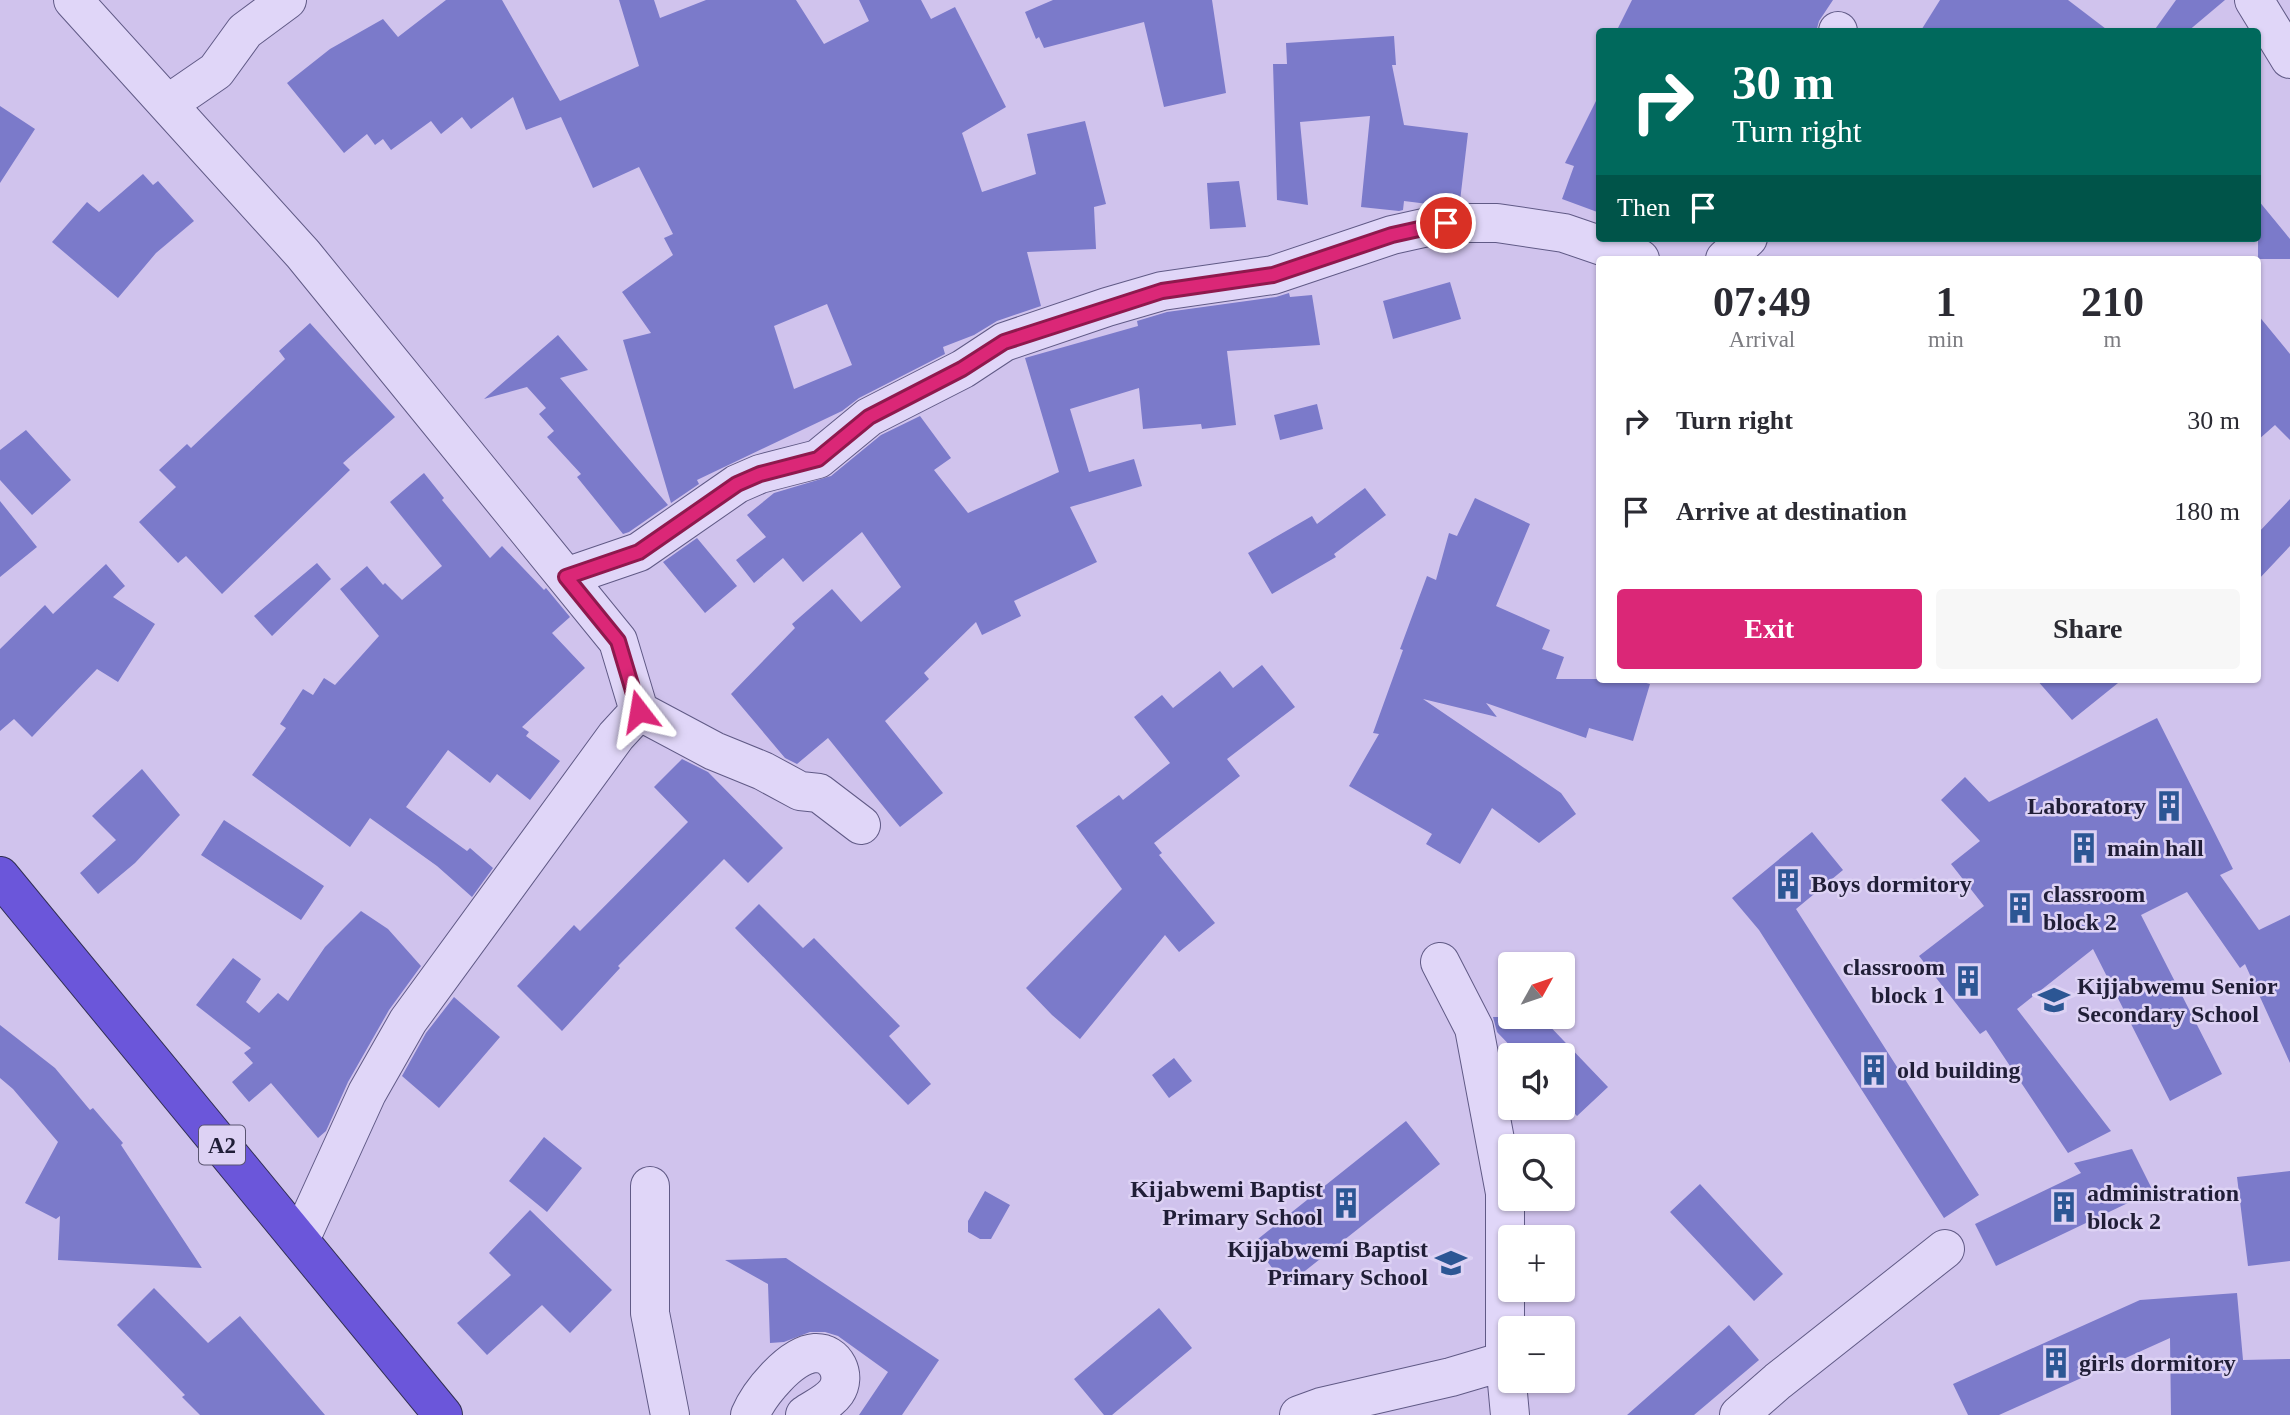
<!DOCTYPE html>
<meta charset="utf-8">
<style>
body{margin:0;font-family:Georgia,serif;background:#f7f7f7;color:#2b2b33;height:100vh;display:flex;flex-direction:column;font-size:26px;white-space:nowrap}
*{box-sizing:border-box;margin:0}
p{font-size:23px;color:#7c7c81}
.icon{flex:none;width:38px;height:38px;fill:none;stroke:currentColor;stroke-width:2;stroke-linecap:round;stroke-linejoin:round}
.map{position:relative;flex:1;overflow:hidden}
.panel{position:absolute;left:1596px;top:256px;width:665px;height:427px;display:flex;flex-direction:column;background:#fff;border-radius:7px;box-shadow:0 2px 5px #0004}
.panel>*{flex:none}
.banner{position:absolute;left:1596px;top:28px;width:665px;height:214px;border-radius:7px;box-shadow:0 2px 5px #0004;background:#00695c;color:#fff;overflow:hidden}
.needle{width:46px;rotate:50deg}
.tools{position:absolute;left:1498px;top:952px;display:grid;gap:14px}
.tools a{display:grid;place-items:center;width:77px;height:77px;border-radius:7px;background:#fff;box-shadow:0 2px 5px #0004;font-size:35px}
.pin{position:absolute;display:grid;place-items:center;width:60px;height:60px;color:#fff;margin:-30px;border:4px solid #fff;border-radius:50%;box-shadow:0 2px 7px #0007}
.me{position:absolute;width:77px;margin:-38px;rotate:346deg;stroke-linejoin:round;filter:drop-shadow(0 0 5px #0008)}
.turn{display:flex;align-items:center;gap:24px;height:147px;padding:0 21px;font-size:32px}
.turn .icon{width:91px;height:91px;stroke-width:2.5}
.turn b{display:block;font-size:49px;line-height:60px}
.then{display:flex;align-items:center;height:66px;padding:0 21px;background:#0003;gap:14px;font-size:26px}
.eta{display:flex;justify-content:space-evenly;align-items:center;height:119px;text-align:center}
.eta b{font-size:42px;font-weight:700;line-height:49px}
.cta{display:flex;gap:14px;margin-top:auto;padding:14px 21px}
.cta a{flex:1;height:80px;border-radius:7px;background:#db2777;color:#fff;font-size:28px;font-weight:700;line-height:80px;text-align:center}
.cta a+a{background:#f7f7f7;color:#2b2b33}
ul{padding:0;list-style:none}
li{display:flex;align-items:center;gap:21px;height:91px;padding:0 21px}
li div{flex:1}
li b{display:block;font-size:26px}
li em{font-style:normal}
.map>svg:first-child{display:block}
</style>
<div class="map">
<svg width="2290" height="1415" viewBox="0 0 2290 1415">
<rect width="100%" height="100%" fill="#d0c3ed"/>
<path fill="#7b7aca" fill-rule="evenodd" d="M446 0H502L560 101 639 66 619 0H654L660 18 706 0H796L824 44 869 21 859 0H921L931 19 955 7 1006 107 962 133 982 192 1036 174 1027 134 1085 121 1106 204 1094 207 1096 249 1027 252 1041 306 997 321 974 335 943 347 945 354 859 398 842 411 697 480 699 484 671 503 623 340 651 333 622 292 673 255 664 238 673 234 639 167 593 188 561 117 526 130 513 97 471 129 462 117 441 134 431 121 391 150 383 139 375 145 367 134 344 153 287 83 330 49 383 19 398 37ZM827 304 852 365 794 389 774 326Z
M1053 0H1212L1226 93 1164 107 1144 22 1044 48 1039 37 1036 39 1025 12Z
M1632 0H1833L1819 21 1816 32H1616Z
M1940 0H2068L2110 32H1920Z
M2176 0H2225L2187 32H2153Z
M1394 36 1396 65H1392L1404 125 1468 133 1460 201 1428 204 1404 201 1403 210 1399 211 1361 207 1370 116 1300 122 1308 205 1277 200 1273 64H1287L1286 43Z
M1600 93V213L1562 199 1574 166 1565 163Z
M0 106 35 129 0 183Z
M143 174 153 185 158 181 194 221 156 253 118 298 52 242 87 202 99 212Z
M1239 181 1246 227 1210 229 1207 183Z
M2258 200 2290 239V259H2258Z
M1450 282 1461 319 1393 339 1383 301Z
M1289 293 1290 297 1312 295 1320 345 1227 351 1236 425 1202 429 1201 424 1143 429 1139 388 1070 409 1089 472 1134 459 1142 486 1070 507 1097 562 1014 601 1021 616 982 635 976 622 924 673 929 679 885 721 943 793 900 827 828 738 797 764 785 758 731 694 795 628 792 624 832 589 861 622 901 587 862 532 803 582 783 558 754 583 736 560 766 537 747 515 774 493 831 476 881 435 920 416 951 458 934 470 968 513 1059 472 1025 358 1138 326 1137 321 1167 312 1276 297Z
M2258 315 2290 354V440L2275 425 2258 440Z
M310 323 395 417 343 463 350 470 222 594 186 556 178 563 139 522 176 487 159 470 187 444 191 448 285 359 279 351Z
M558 335 588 370 560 378 668 505 629 532 623 534 577 477 581 474 547 437 554 431 539 414 546 408 527 387 484 399Z
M1317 404 1323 429 1280 440 1274 415Z
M26 430 71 480 32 515 0 480V450Z
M424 473 444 498 442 500 490 558 502 546 544 590 546 588 570 617 552 633 585 668 522 727 529 732 526 736 560 761 530 800 497 774 490 783 448 750 406 807 467 851 470 848 493 868 472 897 437 866 370 818 350 847 252 775 286 728 280 724 303 689 313 695 324 678 335 685 379 636 340 589 367 566 383 585 385 583 402 600 442 566 390 502Z
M1365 488 1386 515 1334 554 1336 557 1272 594 1248 553 1312 516 1317 524Z
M1475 498 1530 524 1496 606 1550 630 1542 649 1564 657 1556 679H1632L1650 684 1633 741 1589 728 1586 738 1486 703 1497 717 1423 699 1561 793 1576 814 1539 843 1492 808 1460 864 1426 844 1432 834 1349 786 1379 734 1373 733 1403 650 1400 649 1427 576 1436 580 1449 533 1457 536Z
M2290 499V546L2258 580V533Z
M0 501 37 547 0 577Z
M697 538 737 586 705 613 663 562Z
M317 563 331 579 272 636 254 616Z
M106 564 125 586 113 597 155 624 118 682 97 669 32 737 14 719 0 731V649L45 605 53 614Z
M1262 665 1295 707 1227 759 1240 776 1154 843 1162 853 1159 855 1215 923 1179 952 1165 935 1080 1039 1052 1015 1026 988 1122 889 1076 826 1119 795 1123 800 1170 763 1134 717 1162 695 1173 708 1220 671 1233 688Z
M2036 679H2123L2072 720Z
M2157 718 2233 869 2220 875 2259 930 2290 915V1063L2245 964 2240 968 2187 892 2141 915 2222 1074 2170 1101 2093 949 2017 1009 2111 1131 2068 1153 1986 1030 1980 1034 1919 956 1984 906 1951 864 1980 841 1941 800 1965 777 1989 802Z
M682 759 708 772 783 848 748 883 724 859 618 966 620 968 562 1031 517 986 574 925 580 931 688 822 654 787Z
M142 769 180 815 135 863 98 894 80 873 116 840 92 816Z
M224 820 324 886 301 920 201 855Z
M1812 832 1843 870 1796 909 1979 1195 1944 1218 1759 930 1732 898Z
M759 904 803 948 814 938 900 1026 889 1036 931 1084 908 1105 735 928Z
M361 911 388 929 421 966 389 1010 348 1082 326 1131 318 1138 271 1083 249 1102 232 1082 253 1063 244 1053 251 1048 196 1005 233 958 261 979 246 1002 259 1013 278 993 288 1001 325 947Z
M454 997 500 1037 439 1108 402 1076 426 1033Z
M1493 1017H1541L1608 1087 1577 1116 1563 1101V1055H1519L1497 1032Z
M0 1025 55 1068 90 1110 93 1108 123 1143 121 1145 202 1268 58 1260 60 1216 56 1219 25 1203 58 1142 13 1089 0 1078Z
M1174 1058 1192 1081 1169 1098 1152 1075Z
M1406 1121 1440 1164 1286 1286 1253 1243Z
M544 1137 582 1168 547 1212 509 1181Z
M2132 1149 2153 1191 1996 1266 1975 1224 2081 1173 2074 1163Z
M2290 1171V1261L2248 1266 2237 1177Z
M1700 1184 1783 1274 1754 1301 1670 1212Z
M985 1191 1010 1205 991 1239H980L968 1232V1221Z
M530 1210 612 1290 570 1333 542 1305 487 1355 457 1323 511 1275 489 1253Z
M786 1258 939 1360 902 1415H859L888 1372 838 1336 825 1332H810L784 1342 770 1343 768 1284 725 1260Z
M154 1288 208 1343 240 1316 325 1415H200L182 1397 185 1395 117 1325Z
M2237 1293 2243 1360 2290 1359V1415H2171L2170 1338 1999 1415H1968L1953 1384 2140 1300Z
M1159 1308 1192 1348 1112 1415H1104L1074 1379Z
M1729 1325 1759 1360 1694 1415H1627Z"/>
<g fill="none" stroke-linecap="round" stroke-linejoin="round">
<defs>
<path id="minor" d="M73 0 303 254 618 641 639 711 616 736 408 1021 367 1093 300 1240
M2254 0 2290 59
M1838 32V31
M168 104 216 71 245 31 287 0
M1725 259 1748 238
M566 577 639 552 737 484 760 474 818 459 869 417 963 369 1004 342 1107 307 1162 291 1273 275 1392 235 1446 223H1497L1564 233 1640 259
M639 711 714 751 763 771 800 791 819 793 861 825
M650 1186V1313L670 1415
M1505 1361 1510 1415
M750 1415C759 1394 790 1355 815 1353 836 1352 847 1376 836 1392 829 1402 815 1408 805 1415
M1299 1415 1321 1407 1451 1377 1505 1361V1193L1474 1028 1440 962
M1739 1415 1778 1381 1945 1249"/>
<path id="highway" d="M0 876 443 1415"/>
</defs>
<use href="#minor" stroke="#605a86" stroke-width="40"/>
<use href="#highway" stroke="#312f54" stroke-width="40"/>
<use href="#minor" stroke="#e0d6f8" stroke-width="38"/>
<use href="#highway" stroke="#6b56da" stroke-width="38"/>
</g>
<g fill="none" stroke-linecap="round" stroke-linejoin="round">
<defs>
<path id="route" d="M639 711 618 641 566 577 639 552 737 484 760 474 818 459 869 417 962 369 1004 342 1162 291 1273 275 1392 235 1446 223"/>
</defs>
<use href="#route" stroke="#8e194d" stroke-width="18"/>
<use href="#route" stroke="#db2777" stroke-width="12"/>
</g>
<defs>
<symbol id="building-bare" viewBox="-9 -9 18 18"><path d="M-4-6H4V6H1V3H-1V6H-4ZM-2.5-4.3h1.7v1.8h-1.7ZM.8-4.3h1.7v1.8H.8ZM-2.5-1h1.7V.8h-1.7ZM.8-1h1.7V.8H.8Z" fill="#2c5694" stroke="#ddd2f4" stroke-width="2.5" paint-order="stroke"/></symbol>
<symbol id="school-bare" viewBox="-9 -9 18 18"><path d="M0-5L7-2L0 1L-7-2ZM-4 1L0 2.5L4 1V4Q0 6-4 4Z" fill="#2c5694" stroke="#ddd2f4" stroke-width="2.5" paint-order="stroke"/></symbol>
</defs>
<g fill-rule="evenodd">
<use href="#building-bare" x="2147" y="784" width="44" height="44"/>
<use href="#building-bare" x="2062" y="826" width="44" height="44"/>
<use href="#building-bare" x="1766" y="862" width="44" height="44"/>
<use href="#building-bare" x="1998" y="886" width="44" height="44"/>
<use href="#building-bare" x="1946" y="959" width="44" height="44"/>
<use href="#school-bare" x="2032" y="978" width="44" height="44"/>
<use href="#building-bare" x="1852" y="1048" width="44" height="44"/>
<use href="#building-bare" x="1324" y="1181" width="44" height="44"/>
<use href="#building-bare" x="2042" y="1185" width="44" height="44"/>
<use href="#school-bare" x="1429" y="1241" width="44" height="44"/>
<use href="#building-bare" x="2034" y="1341" width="44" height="44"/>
</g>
<g text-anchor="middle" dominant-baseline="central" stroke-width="5" stroke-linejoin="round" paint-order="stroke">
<rect fill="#ddd2f4" stroke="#595470" stroke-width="2" x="199" y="1125.5" width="46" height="39" rx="5"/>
<g font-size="23" font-weight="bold" fill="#201e37">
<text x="222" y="1145">A2</text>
</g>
<g font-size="24" font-weight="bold" fill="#201e37" stroke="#ddd2f4" text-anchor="start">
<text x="2146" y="806" text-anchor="end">Laboratory</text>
<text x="2107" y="848">main hall</text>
<text x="1811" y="884">Boys dormitory</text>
<text x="2043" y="894">classroom<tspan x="2043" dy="28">block 2</tspan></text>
<text x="1945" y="967" text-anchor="end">classroom<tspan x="1945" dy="28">block 1</tspan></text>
<text x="2077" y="986">Kijjabwemu Senior<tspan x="2077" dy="28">Secondary School</tspan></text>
<text x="1897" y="1070">old building</text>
<text x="1323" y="1189" text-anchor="end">Kijabwemi Baptist<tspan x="1323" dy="28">Primary School</tspan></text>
<text x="2087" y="1193">administration<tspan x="2087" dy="28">block 2</tspan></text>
<text x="1428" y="1249" text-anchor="end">Kijjabwemi Baptist<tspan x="1428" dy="28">Primary School</tspan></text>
<text x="2079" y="1363">girls dormitory</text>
</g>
</g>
</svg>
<div class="tools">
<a><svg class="needle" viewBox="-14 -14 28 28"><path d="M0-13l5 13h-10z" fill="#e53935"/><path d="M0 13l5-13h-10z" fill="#7c7c81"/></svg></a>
<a><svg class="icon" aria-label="sound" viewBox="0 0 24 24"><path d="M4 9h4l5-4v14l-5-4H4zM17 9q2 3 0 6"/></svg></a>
<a><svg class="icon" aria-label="search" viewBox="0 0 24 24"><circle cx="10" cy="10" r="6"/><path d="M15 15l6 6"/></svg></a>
<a>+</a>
<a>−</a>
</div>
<div class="pin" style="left:1446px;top:223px;background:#d93025"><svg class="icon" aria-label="arrive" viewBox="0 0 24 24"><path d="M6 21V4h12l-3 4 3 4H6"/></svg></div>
<svg class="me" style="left:639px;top:711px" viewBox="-20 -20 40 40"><path d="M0-17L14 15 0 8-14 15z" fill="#db2777" stroke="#fff" stroke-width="4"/></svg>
<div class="banner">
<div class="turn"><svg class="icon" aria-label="right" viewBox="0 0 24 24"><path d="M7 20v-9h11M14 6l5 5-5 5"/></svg><div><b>30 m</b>Turn right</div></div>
<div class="then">Then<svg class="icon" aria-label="arrive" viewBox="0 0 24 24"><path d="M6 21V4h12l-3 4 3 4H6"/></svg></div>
</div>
<section class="panel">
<div class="eta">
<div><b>07:49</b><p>Arrival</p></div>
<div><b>1</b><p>min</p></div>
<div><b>210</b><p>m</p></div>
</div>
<ul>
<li><svg class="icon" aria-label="right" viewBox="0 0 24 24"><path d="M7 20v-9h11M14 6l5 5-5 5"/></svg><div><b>Turn right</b></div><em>30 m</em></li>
<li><svg class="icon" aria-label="arrive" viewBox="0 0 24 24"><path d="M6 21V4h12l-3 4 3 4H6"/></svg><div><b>Arrive at destination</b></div><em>180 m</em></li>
</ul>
<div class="cta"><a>Exit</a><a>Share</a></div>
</section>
</div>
